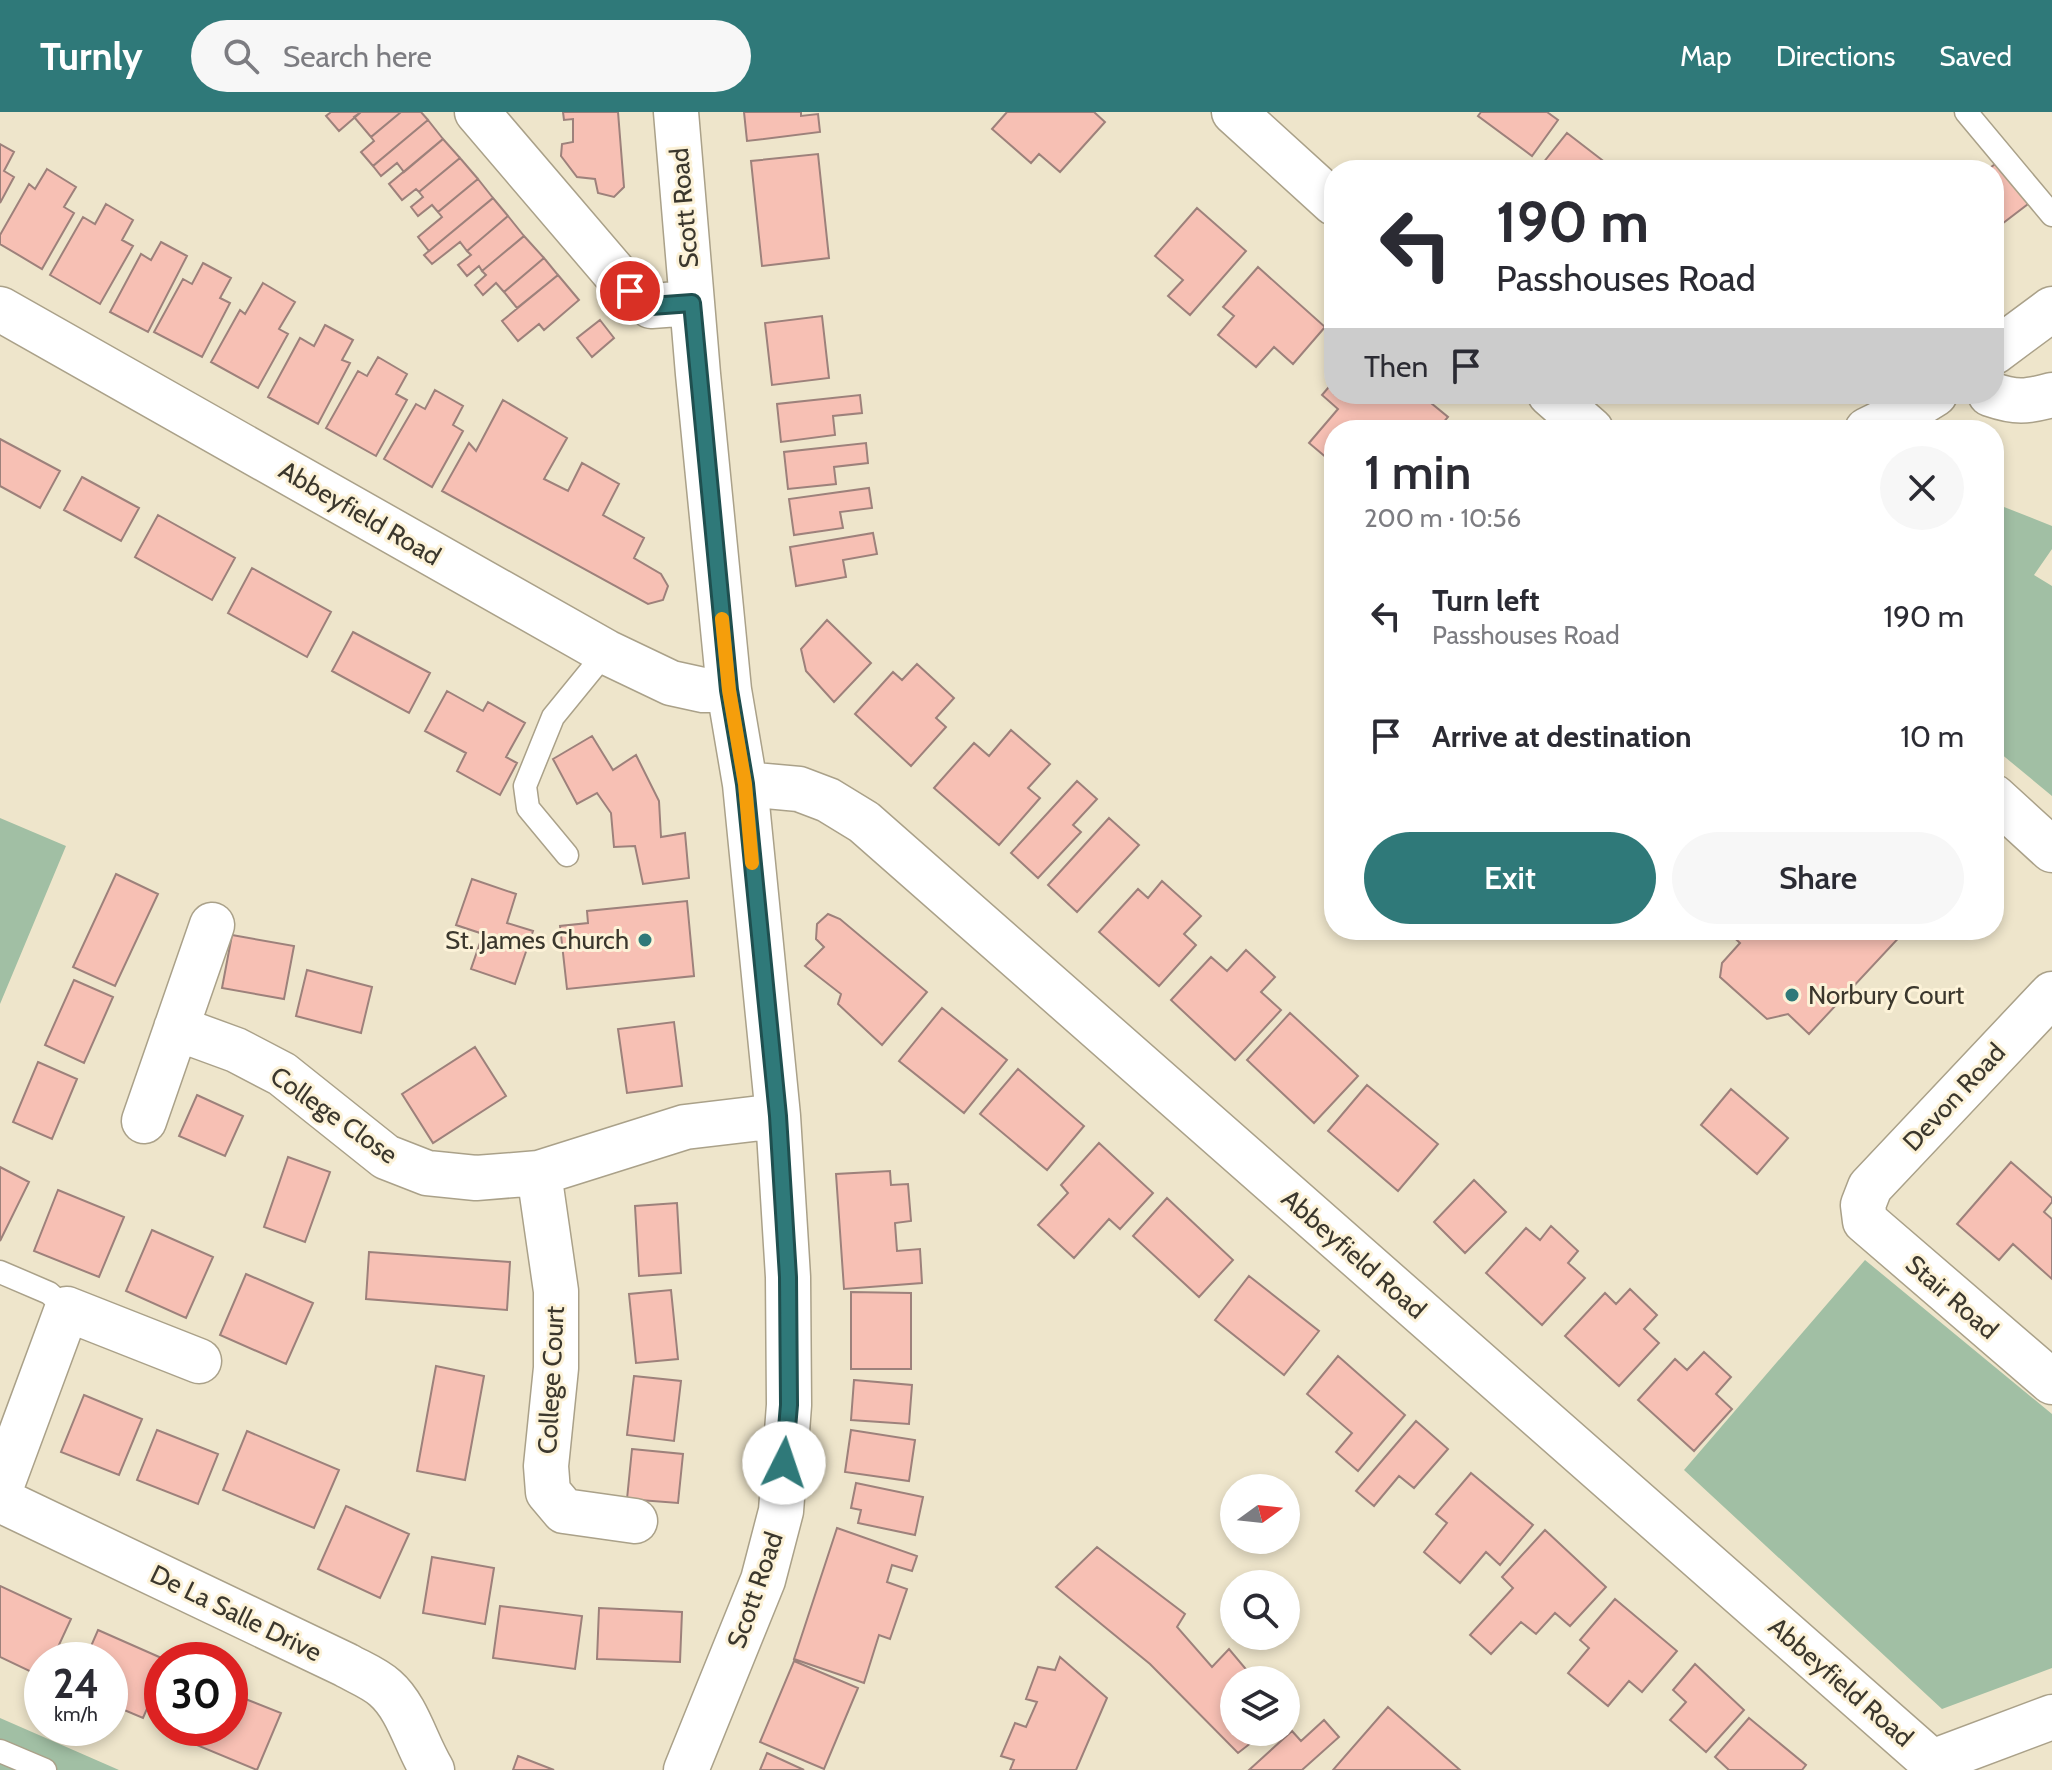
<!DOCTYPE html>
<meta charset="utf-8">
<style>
body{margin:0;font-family:Cabin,sans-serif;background:#f7f7f7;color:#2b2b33;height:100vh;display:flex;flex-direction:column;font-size:30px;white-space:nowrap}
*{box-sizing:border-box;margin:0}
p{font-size:26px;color:#7c7c81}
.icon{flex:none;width:44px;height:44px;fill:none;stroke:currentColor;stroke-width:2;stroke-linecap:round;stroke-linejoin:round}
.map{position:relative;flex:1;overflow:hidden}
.panel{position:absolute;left:1324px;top:308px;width:680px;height:520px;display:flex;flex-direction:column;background:#fff;border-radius:32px;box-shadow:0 4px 12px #0003}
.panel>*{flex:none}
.banner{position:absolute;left:1324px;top:48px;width:680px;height:244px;border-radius:32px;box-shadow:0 4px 12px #0003;background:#fff;color:#2b2b33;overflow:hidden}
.needle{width:52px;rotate:75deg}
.tools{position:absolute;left:1220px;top:1362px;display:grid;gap:16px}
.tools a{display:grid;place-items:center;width:80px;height:80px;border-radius:50%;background:#fff;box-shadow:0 4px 12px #0003;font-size:40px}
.speed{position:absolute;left:24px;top:1530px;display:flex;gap:16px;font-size:40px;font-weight:700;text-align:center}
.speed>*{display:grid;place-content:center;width:104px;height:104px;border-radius:50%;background:#fff;box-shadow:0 4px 12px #0003;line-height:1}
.speed small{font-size:20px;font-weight:400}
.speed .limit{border:12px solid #d22;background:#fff;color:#111}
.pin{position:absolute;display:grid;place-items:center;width:68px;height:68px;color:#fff;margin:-34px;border:4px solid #fff;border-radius:50%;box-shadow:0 2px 8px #0007}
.me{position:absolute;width:88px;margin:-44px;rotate:4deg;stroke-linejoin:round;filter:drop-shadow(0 0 6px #0008)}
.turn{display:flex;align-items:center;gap:28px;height:168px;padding:0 40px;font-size:36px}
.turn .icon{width:104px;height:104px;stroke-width:2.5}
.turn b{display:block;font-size:56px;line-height:68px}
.then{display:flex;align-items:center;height:76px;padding:0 40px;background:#0003;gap:16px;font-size:30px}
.round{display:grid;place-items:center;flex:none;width:84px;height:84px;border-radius:42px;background:#f7f7f7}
.summary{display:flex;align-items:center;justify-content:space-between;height:136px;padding:0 40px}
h1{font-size:48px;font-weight:600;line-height:60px}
.action{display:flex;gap:16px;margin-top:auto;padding:16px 40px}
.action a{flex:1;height:92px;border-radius:48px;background:#2f7979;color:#fff;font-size:32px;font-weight:600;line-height:92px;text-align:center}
.action a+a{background:#f7f7f7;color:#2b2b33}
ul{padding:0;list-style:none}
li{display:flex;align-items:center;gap:24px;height:120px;padding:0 40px}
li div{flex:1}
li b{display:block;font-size:30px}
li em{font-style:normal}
header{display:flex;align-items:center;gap:48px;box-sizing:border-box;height:112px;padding:0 40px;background:#2f7979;color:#fff}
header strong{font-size:38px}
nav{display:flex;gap:44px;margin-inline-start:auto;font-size:28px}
.search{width:560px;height:72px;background:#f7f7f7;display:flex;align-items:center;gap:20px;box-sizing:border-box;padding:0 28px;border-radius:44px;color:#7c7c81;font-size:30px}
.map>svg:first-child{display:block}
</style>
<header>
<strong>Turnly</strong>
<div class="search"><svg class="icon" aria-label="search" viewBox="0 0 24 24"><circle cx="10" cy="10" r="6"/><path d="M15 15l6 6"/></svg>Search here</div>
<nav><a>Map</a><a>Directions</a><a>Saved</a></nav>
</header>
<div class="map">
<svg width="2052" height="1658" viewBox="0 0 2052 1658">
<rect width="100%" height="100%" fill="#eee5cb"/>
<path fill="#a1bfa4" d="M1994 391 2052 414V437L2034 463 2052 474V684L1994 636Z
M0 706 66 734 0 892Z
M1865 1148 2052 1302V1556L1942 1597 1684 1358Z
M0 1606 119 1658H0Z"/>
<path fill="#f7c0b4" stroke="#9d817b" stroke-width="2" d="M331 0H361L339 19 326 4Z
M361 0H401L371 25 354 5Z
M401 0H421L428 8 373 54 361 40 374 29 371 25Z
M563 0H618L624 75 614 85 598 81 595 67 577 65 561 44 562 32 573 30V7L564 8Z
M744 0H801V4L818 2 820 20 747 29Z
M1007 0H1094L1105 10 1060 60 1039 42 1031 51 992 17Z
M1481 0H1547L1558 8 1532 44 1478 4Z
M428 8 443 27 404 60 397 51 381 64 373 54Z
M1567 21 1615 58H1542L1539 56Z
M443 27 460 46 419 80 416 77 402 88 389 72Z
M0 32 14 40 4 59 14 65 0 91Z
M818 42 829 146 762 154 751 49Z
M2005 45 2036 86 1994 118V58H1987Z
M460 46 478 67 438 100 432 93 418 104 411 95 423 85 419 80Z
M47 57 76 75 64 95 74 101 42 157 0 132V123L29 72 35 77Z
M478 67 493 86 429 139 418 125 442 105 438 100Z
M493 86 508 104 467 139 460 130 432 152 424 143Z
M106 92 133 108 122 128 133 134 100 192 50 163 83 105 95 112Z
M1197 96 1246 139 1190 203 1168 184 1183 168 1155 144Z
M508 104 524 124 482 159 479 154 467 164 458 153 471 143 467 139Z
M524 124 544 146 504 180 496 171 483 183 475 173 486 163 482 159Z
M161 130 187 144 148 220 110 200 141 142 151 148Z
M544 146 558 163 517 196 504 180Z
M203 151 231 166 220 186 230 191 202 245 154 220 183 167 192 172Z
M1258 155 1325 215 1293 252 1274 235 1256 255 1218 223 1234 204 1223 195Z
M558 163 579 188 544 218 539 212 518 229 502 209Z
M263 171 295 190 279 217 288 222 258 276 211 250 240 198 245 202Z
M822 204 829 266 772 273 765 211Z
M600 208 614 226 592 245 577 226Z
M325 213 353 228 342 248 350 251 318 312 268 285 300 226 314 234Z
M378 245 407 262 396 282 407 288 376 344 326 316 358 259 367 264Z
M1334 269V282H1420L1448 305 1437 318H1334V352L1309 331 1338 297 1322 283Z
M435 278 463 294 453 313 463 319 432 375 384 347 416 292 425 297Z
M860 283 862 301 833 304 835 323 781 330 777 292Z
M503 288 567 326 544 367 568 379 582 351 619 372 603 403 644 426 634 446 661 462 668 474 663 488 648 492 442 379 469 331 476 339Z
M0 327 60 359 40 396 0 374Z
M866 331 868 351 834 355 836 372 788 377 784 340Z
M82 365 139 396 121 429 64 398Z
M869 376 872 396 840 400 843 416 794 423 789 387Z
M158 403 235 446 212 488 135 445Z
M873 421 877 442 843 448 846 465 796 474 790 435Z
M252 456 331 500 307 545 228 501Z
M827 508 871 551 834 590 806 559 801 537Z
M353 520 430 561 409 601 332 559Z
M917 552 954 586 936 606 946 615 911 654 855 602 893 560 902 568Z
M447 579 483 599 488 590 525 611 506 645 517 651 500 683 457 659 466 641 425 619Z
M1011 618 1050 652 1028 676 1040 686 999 733 934 676 974 631 989 644Z
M592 624 613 658 636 643 659 689 661 725 685 721 689 766 643 772 635 734 614 735 611 701 597 681 577 692 553 647Z
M1077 669 1097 687 1073 713 1081 720 1038 766 1011 741Z
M1109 706 1139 733 1077 800 1048 773Z
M116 762 158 782 115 874 73 855Z
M472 767 516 782 507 811 533 819 515 872 471 857 483 822 456 813Z
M1162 769 1201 804 1184 822 1196 833 1159 874 1099 820 1138 777 1148 786Z
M687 789 694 864 567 877 560 814 588 811 587 799Z
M828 802 840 807 927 880 882 933 838 892 841 882 805 854 824 835 816 827 817 812Z
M1726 818H1906L1809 922 1788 902 1767 907 1720 865 1722 851 1740 831Z
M232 823 294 834 284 887 222 876Z
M1246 838 1275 865 1261 880 1281 898 1235 948 1171 888 1211 845 1227 859Z
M307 858 372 875 361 921 296 904Z
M74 868 113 885 84 951 45 933Z
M942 896 1007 948 964 1001 899 949Z
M1290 901 1358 964 1314 1011 1247 948Z
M674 910 682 974 627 981 618 917Z
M475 935 506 984 433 1031 402 982Z
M38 950 77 967 52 1027 13 1010Z
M1018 957 1084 1014 1047 1058 980 1002Z
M1367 973 1438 1032 1398 1079 1328 1019Z
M1731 977 1788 1026 1757 1062 1701 1013Z
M197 983 243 1004 225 1044 179 1024Z
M1099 1031 1153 1081 1120 1117 1109 1107 1074 1146 1038 1113 1068 1081 1061 1073Z
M288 1045 330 1060 305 1130 264 1115Z
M2011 1050 2052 1086V1090L2044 1100 2052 1107V1167L2013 1132 1999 1148 1957 1112Z
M0 1055 29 1070 0 1129Z
M890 1059 891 1073 908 1072 911 1109 895 1111 897 1139 920 1137 922 1171 844 1177 836 1062Z
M1474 1068 1506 1100 1465 1141 1434 1110Z
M58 1078 124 1105 99 1165 34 1139Z
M1167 1086 1233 1148 1199 1185 1133 1124Z
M677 1091 681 1161 639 1164 635 1094Z
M1551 1114 1578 1139 1568 1151 1585 1166 1542 1213 1486 1161 1526 1116 1540 1128Z
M152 1118 213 1145 186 1206 126 1179Z
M369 1140 510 1150 507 1198 366 1187Z
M246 1162 313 1191 286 1252 220 1223Z
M1249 1164 1319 1219 1284 1263 1215 1208Z
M1630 1177 1657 1203 1644 1217 1659 1231 1619 1274 1565 1224 1605 1181 1616 1192Z
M671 1178 678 1247 636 1251 629 1182Z
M851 1180 911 1181V1257H851Z
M1704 1240 1731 1265 1716 1282 1732 1297 1694 1339 1638 1288 1675 1247 1687 1258Z
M1338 1244 1405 1303 1358 1359 1336 1340 1352 1321 1307 1282Z
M436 1254 484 1264 465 1368 417 1359Z
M634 1264 681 1269 674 1329 627 1323Z
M854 1268 912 1273 909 1312 851 1308Z
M84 1283 142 1307 119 1363 61 1340Z
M1416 1309 1448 1337 1414 1376 1399 1364 1374 1394 1356 1379Z
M157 1318 218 1342 198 1392 137 1368Z
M851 1318 915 1328 909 1369 845 1360Z
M247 1319 339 1358 314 1416 223 1378Z
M632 1337 683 1342 678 1391 627 1387Z
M1471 1361 1533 1413 1500 1453 1486 1440 1460 1471 1424 1440 1447 1411 1436 1402Z
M856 1371 923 1385 915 1423 858 1411 861 1398 851 1396Z
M346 1394 409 1422 380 1486 318 1457Z
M837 1416 917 1444 912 1459 892 1453 887 1470 907 1477 890 1527 879 1523 864 1571 794 1547Z
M1545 1418 1606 1475 1570 1514 1555 1501 1536 1522 1521 1510 1491 1542 1470 1523 1513 1476 1502 1465Z
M1097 1435 1185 1502 1177 1515 1212 1555 1229 1537 1255 1568H1234V1620H1265L1238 1641 1150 1552 1056 1475Z
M432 1445 494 1456 485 1512 423 1501Z
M0 1474 71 1507 52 1548H42V1565L0 1545Z
M1615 1487 1677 1539 1642 1580 1629 1569 1608 1594 1568 1561 1589 1536 1580 1528Z
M500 1494 582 1504 575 1557 493 1546Z
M599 1496 682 1500 680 1550 597 1547Z
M98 1518 166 1548H162V1562L143 1606 110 1592V1548H85Z
M1060 1545 1107 1586 1076 1658H1010L1014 1648 1001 1644 1015 1611 1026 1615 1037 1590 1026 1587 1038 1555 1055 1558Z
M794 1549 858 1576 824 1657 760 1630Z
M1695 1552 1744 1598 1706 1640 1670 1608 1686 1590 1673 1578Z
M230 1581 281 1601 257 1658 175 1624 178 1616H230Z
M1388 1595 1460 1658H1333Z
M1749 1606 1806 1653 1802 1658H1729L1715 1645Z
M1324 1608 1339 1625 1302 1658H1249L1292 1619 1301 1629Z
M767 1641 804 1658H760Z
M518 1644 554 1658H513Z"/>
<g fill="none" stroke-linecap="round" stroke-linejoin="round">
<defs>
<path id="service" d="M1966 0 2052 103
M567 743 528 696 525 674 553 605 606 540
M0 1160 49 1181 67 1197
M0 1639 45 1658"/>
<path id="minor" d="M477 0 630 179 651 194 692 191
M676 0 698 262 729 578 745 672 778 1004 788 1165 789 1293 781 1399 763 1468 686 1658
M0 197 606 540 671 571 703 578H729
M1990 282C2016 291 2026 290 2052 283
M745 672 799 677 828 688 864 710 1941 1658
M2052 882 1870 1075 1863 1093 1865 1109 2052 1270
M176 916 236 938 282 962 386 1045 427 1061 476 1066 539 1061 685 1015 778 1004
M144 1009 212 813
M539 1061 556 1179V1256L546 1354 548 1380 564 1399 635 1409
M0 1378 67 1197 199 1249
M0 1388 346 1553C358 1560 374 1566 385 1576 408 1596 416 1632 432 1658
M1932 1650 2052 1605"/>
<path id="tertiary" d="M1994 240 2052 197
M1867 318 1914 295 1935 282"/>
<path id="primary" d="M1234 0 1334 91
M1550 282 1591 318
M1994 685 2052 738"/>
</defs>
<use href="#service" stroke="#aaa189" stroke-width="25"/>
<use href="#minor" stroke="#aaa189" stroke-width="47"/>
<use href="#tertiary" stroke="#aaa189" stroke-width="47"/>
<use href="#primary" stroke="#aaa189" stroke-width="47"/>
<use href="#service" stroke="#fff" stroke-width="22"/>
<use href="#minor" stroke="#fff" stroke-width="44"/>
<use href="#tertiary" stroke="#fff" stroke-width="44"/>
<use href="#primary" stroke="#fff" stroke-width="44"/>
</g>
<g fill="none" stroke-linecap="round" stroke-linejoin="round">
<defs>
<path id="route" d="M630 179 651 194 692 191 729 578 745 672 778 1004 788 1165 789 1293 784 1351"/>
</defs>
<use href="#route" stroke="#1f4f4f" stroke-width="20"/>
<use href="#route" stroke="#2f7979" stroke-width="14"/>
<path stroke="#f59e0b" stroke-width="14" d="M722 507 729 578 745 672 752 751"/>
</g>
<g fill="#2f7979" stroke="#fcf2d8" stroke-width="3">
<circle cx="645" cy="828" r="8"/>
<circle cx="1792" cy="883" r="8"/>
</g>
<g text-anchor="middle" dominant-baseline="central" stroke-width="6" stroke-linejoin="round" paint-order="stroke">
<g font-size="26" fill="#3b372d" stroke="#fcf2d8">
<text transform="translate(684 96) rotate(-95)">Scott Road</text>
<text transform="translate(360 401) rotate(30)">Abbeyfield Road</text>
<text transform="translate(1954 985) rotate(-47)">Devon Road</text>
<text transform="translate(334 1003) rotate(35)">College Close</text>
<text transform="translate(1354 1142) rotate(41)">Abbeyfield Road</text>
<text transform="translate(1952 1185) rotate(41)">Stair Road</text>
<text transform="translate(551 1268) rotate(-87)">College Court</text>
<text transform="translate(755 1478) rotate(-71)">Scott Road</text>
<text transform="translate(236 1501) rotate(26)">De La Salle Drive</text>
<text transform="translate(1841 1570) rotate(41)">Abbeyfield Road</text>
</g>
<g font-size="26" fill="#3b372d" stroke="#fcf2d8" text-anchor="end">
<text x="629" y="828">St. James Church</text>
<text x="1808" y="883" text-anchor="start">Norbury Court</text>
</g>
</g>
</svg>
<div class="tools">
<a><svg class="needle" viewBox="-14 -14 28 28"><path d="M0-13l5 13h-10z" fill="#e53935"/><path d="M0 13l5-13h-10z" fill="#7c7c81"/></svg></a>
<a><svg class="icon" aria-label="search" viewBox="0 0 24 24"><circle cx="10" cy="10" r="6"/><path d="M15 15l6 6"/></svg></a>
<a><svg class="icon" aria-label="layers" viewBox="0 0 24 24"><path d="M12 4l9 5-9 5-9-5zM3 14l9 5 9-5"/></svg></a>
</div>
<div class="speed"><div>24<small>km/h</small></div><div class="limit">30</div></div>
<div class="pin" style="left:630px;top:179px;background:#d93025"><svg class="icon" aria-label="arrive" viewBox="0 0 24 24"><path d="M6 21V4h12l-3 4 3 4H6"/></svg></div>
<svg class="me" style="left:784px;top:1351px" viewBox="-20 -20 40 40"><circle r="19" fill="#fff"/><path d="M0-13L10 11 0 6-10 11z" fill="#2f7979"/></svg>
<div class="banner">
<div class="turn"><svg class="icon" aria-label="left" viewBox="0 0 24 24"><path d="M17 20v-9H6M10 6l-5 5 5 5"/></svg><div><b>190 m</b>Passhouses Road</div></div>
<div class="then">Then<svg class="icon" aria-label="arrive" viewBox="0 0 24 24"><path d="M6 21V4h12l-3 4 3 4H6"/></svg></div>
</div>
<section class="panel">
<div class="summary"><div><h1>1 min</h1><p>200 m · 10:56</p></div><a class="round"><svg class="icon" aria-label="close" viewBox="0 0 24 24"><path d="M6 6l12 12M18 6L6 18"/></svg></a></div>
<ul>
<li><svg class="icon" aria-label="left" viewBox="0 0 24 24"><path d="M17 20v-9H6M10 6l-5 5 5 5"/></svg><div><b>Turn left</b><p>Passhouses Road</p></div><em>190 m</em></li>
<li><svg class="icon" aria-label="arrive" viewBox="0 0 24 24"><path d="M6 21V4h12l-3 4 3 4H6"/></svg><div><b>Arrive at destination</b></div><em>10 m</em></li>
</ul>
<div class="action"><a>Exit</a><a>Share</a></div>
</section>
</div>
